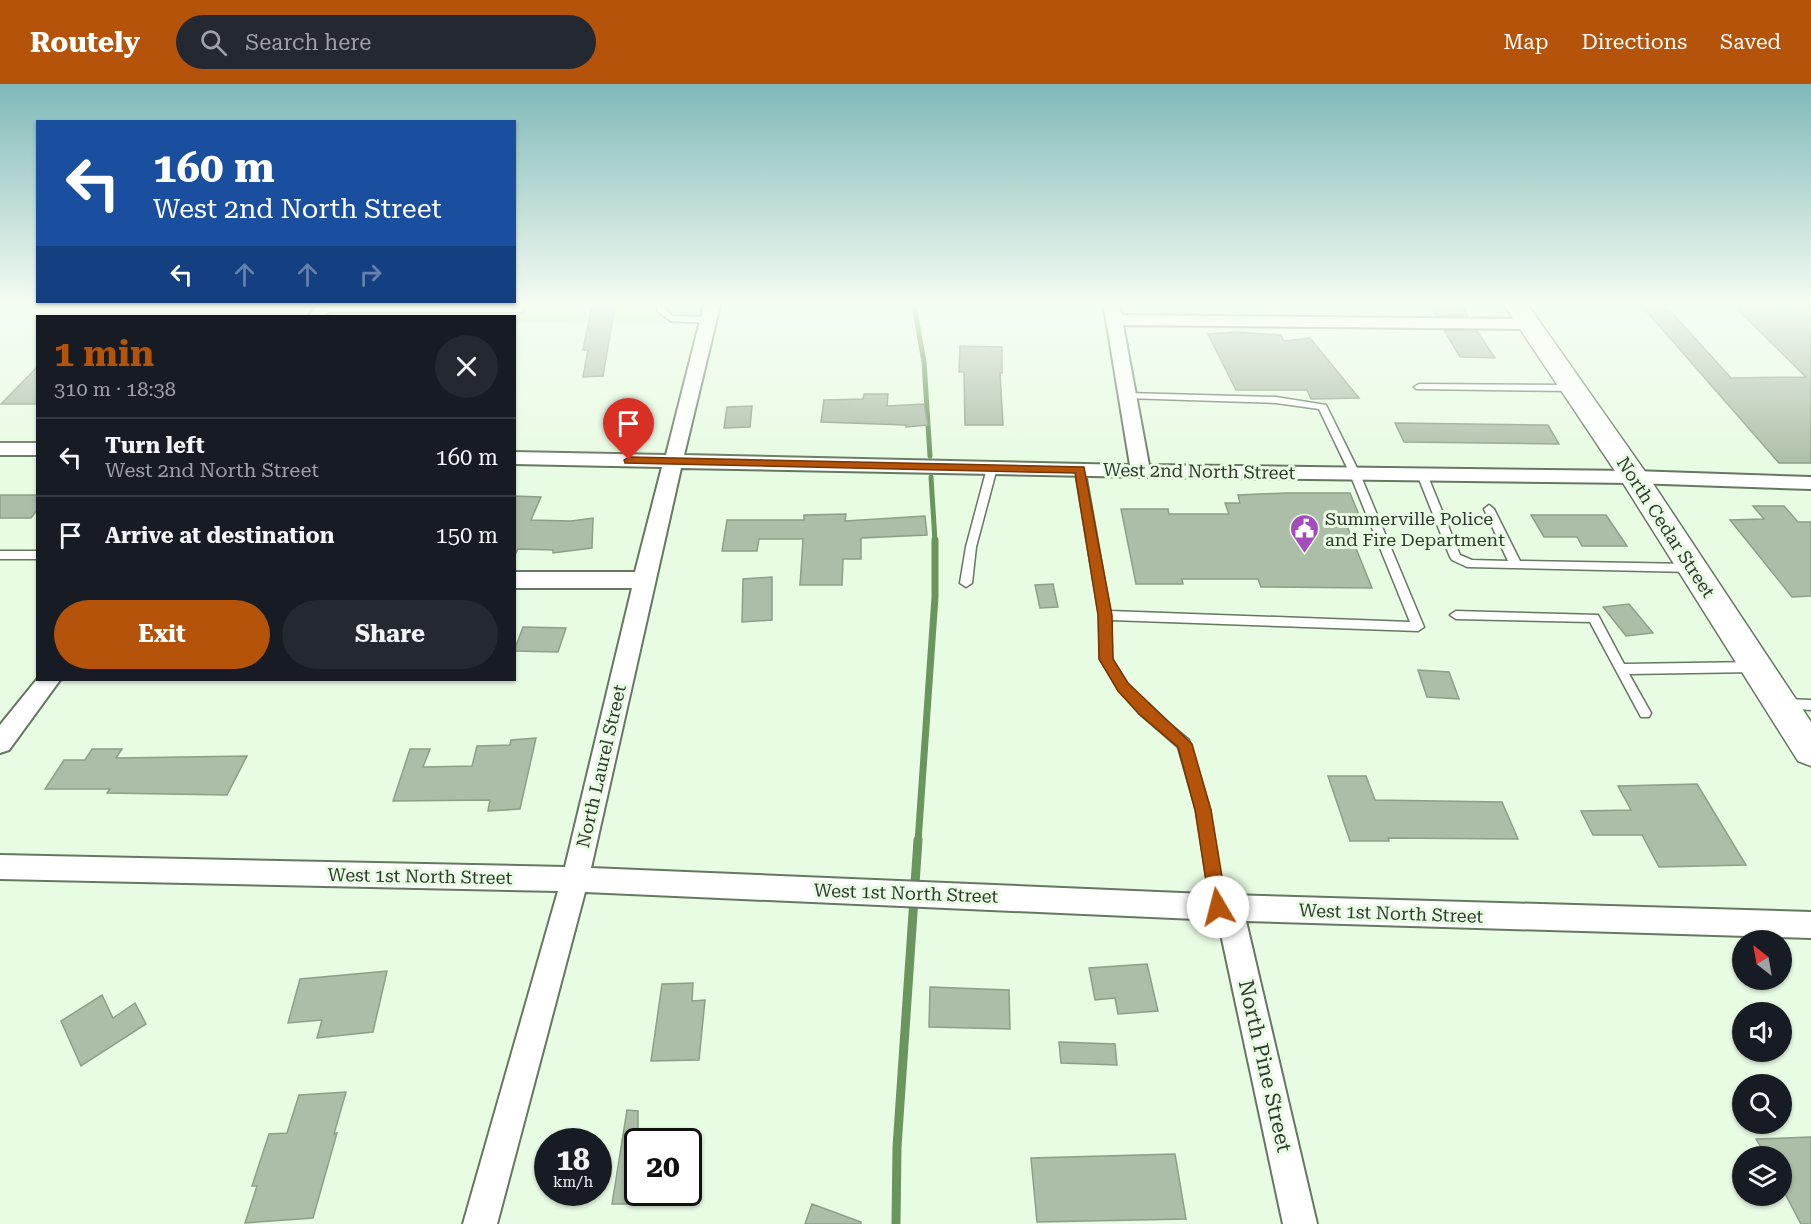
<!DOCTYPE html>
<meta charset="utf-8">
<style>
body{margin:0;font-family:"Roboto Serif",serif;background:#242831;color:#f1f3f6;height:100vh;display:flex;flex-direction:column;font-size:22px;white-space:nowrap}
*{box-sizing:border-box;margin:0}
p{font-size:20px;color:#9ea1a6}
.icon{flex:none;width:33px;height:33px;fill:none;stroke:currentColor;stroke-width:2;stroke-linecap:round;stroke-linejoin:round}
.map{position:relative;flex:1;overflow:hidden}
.panel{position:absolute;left:36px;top:231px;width:480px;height:366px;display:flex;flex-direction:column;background:#171b24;border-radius:0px;box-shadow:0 2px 4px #0004}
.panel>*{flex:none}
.banner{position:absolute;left:36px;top:36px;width:480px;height:183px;border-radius:0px;box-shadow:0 2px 4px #0004;background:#1a4fa0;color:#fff;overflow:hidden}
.needle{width:39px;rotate:329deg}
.buttons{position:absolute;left:1732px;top:846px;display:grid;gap:12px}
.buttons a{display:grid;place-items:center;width:60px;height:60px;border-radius:50%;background:#171b24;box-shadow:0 2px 4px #0004;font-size:30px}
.speed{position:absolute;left:534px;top:1044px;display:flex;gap:12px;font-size:30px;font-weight:700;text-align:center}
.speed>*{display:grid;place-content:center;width:78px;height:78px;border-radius:50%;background:#171b24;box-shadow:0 2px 4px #0004;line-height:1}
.speed small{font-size:15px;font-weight:400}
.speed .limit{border:3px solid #111;border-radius:9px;background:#fff;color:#111}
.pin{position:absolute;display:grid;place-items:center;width:51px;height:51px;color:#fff;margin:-62px -26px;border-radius:50% 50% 50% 0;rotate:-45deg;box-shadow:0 0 6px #0007}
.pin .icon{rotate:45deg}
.me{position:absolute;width:66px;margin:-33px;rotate:352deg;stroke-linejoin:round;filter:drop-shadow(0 0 4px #0008)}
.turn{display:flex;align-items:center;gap:21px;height:126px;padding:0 18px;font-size:27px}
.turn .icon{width:78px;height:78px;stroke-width:2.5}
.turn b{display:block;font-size:42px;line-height:51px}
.lanes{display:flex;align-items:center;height:57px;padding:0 18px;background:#0003;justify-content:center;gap:30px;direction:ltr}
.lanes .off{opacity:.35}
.round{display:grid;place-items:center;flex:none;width:63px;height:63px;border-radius:32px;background:#242831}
.head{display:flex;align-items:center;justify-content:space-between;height:102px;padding:0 18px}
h1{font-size:36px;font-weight:700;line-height:45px;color:#b45309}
.primary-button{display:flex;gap:12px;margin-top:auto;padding:12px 18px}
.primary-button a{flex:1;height:69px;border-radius:36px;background:#b45309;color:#fff;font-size:24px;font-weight:700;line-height:69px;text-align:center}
.primary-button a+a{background:#242831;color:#f1f3f6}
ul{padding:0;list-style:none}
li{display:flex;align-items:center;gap:18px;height:78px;padding:0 18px;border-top:2px solid #363941}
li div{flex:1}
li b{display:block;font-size:22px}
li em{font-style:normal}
header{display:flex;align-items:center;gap:36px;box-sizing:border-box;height:84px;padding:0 30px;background:#b45309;color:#fff}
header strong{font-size:28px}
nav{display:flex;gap:33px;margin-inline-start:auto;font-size:21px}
.search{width:420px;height:54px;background:#242831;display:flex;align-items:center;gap:15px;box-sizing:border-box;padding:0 21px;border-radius:33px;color:#9ea1a6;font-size:22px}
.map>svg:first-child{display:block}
</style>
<header>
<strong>Routely</strong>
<div class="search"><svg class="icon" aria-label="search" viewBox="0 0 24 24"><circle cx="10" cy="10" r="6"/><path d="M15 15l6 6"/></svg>Search here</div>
<nav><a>Map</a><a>Directions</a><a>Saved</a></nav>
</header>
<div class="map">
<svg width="1811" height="1140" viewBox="0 0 1811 1140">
<rect width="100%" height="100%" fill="#e8fbe3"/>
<path fill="#c3f1b7" d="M325 221H712L707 240 515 238 514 232H317Z"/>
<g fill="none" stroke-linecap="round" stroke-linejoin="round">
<path stroke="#6a965d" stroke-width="5" d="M914 221 924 278 930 372
M931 393 935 457"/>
<path stroke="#6a965d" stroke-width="7" d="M918 758 935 513V456"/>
<path stroke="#6a965d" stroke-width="9" d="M896 1140 897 1063 918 756"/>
</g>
<path fill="#acbea7" stroke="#8d9f89" stroke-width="1.5" d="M592 221H615L603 292 583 293 588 266H583Z
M1429 221H1461L1468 232H1436Z
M1641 221H1665L1731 294 1806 293 1733 221H1811V379H1779Z
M1444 246 1477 247 1495 274 1460 273Z
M1236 248 1281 251 1284 257 1310 254 1359 314 1311 315 1307 306H1236L1208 250Z
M960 262 1002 263V289H1000L1003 341H965L964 288H959Z
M38 282V320H1Z
M864 310H888L887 322 924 320 928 341 906 343V341L821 338 824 316 863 315Z
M752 322 750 343 724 344 727 323Z
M1395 339 1548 341 1559 360 1404 358Z
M1285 409H1350L1362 438 1345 437 1372 504 1261 503 1258 495H1182L1183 500H1136L1121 425H1168L1169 430H1229L1225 419H1240L1238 411Z
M0 411H38V425L31 434H0Z
M514 412 541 413 531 436 571 437 593 434 592 464 553 469V466L518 465 514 473Z
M1753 422H1784L1798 438H1811V512L1792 513 1730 436 1764 435Z
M846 430 845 437 925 432 927 451 861 454V475H843L842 501H800L803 455H759L757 467H722L727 436H804V431Z
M1531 431H1606L1627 462H1582L1577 453H1544Z
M772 493V536L742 538 743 495Z
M1053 500 1058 523 1040 524 1035 501Z
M1629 520 1653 549 1626 552 1603 523Z
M523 543 566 544 558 568 514 567Z
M1418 586 1449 588 1459 615 1427 613Z
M536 654 520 725 488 727 490 716 393 717 410 665H430L423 683 472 682 477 662 510 661 511 656Z
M92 665H122L116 674 247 672 227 711 107 709 110 705H45L64 676H85Z
M1328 692H1366L1375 716 1502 718 1518 755 1388 754 1389 757H1350Z
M1697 700 1746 781 1659 783 1642 751H1593L1581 727 1631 726 1618 702Z
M1147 880 1158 927 1118 930 1115 914 1095 916 1089 884Z
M387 887 373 948 317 954 322 936 288 939 300 895Z
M693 899 692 917 705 916 699 976 651 977 662 900Z
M930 903 1009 906 1010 945 929 943Z
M102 911 113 934 135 919 146 940 81 982 61 937Z
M1059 958 1115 960 1117 981 1061 979Z
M346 1008 334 1050 337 1049 313 1134 245 1139 257 1102H252L269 1050 287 1049 299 1011Z
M627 1026 638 1027V1120H612Z
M1811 1053V1140H1801L1782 1104V1072H1766L1756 1055Z
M1175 1070 1186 1135 1037 1138 1031 1074Z
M812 1120 861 1138V1140H805Z"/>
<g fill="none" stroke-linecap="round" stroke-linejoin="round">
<defs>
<path id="lane" d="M517 221H525L522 228H322L318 225 322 222 516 223Z
M659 221H667L666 226 673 232 708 233 712 236 708 239 671 237 657 227Z
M1419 300 1573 301 1578 304 1573 307 1416 305 1414 303Z
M1128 309 1276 313 1326 321 1360 390 1424 543 1418 547 1111 536 1112 575 1127 600 1148 622 1189 656 1190 660 1210 726 1225 823 1223 828 1218 830 1213 828 1211 823 1196 726 1178 663 1140 630 1119 606 1100 575 1099 531 1075 386 1076 384H1084L1085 386 1110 527 1410 538 1350 390 1319 325 1276 319 1125 314 1123 312Z
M992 381 997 384 976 463 972 499 966 503 960 499 966 463 987 384Z
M1422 387 1427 390 1460 471 1472 476 1508 477 1484 425 1489 421 1494 425 1520 477 1691 480 1697 484 1691 488 1467 483 1452 476 1450 473 1417 390Z
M0 467H38V475H0Z
M1456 527 1598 531 1624 580 1755 578 1759 580 1761 583 1759 586 1755 588 1629 590 1651 629 1649 633H1641L1590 538 1456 535 1450 531Z
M1785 615 1811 616V626L1781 624 1779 620 1781 616Z"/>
<path id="street" d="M317 221H333L325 232H309Z
M704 221H720L684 371 1130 381 1104 223 1119 221 1122 231 1529 235 1537 240 1529 245 1123 241 1149 381 1634 387 1811 393V405L1634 399 1141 393 681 384 591 784 1229 811 1811 828V854L1246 837 1317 1140H1283L1218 836 585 808 497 1140H463L558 807 0 795V771L565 783 632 504H514V488H635L662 383 514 380V368L666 371Z
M0 359H38V371H0Z
M38 594 60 596 9 666 0 669V641Z"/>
<path id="secondary" d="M1504 221H1528L1644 386 1811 638V682L1798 677 1623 399Z"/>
</defs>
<use href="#lane" stroke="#667762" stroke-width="3"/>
<use href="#street" stroke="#667762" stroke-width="4"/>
<use href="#secondary" stroke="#667762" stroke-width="3"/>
<use href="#lane" fill="#fff" fill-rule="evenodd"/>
<use href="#street" fill="#fff" fill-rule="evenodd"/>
<use href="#secondary" fill="#fff" fill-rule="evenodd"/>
</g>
<linearGradient id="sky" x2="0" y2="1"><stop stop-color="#7fb8b8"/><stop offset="0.58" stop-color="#f5fdf2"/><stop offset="1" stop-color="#f5fdf2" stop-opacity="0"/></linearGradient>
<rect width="1811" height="381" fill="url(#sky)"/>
<path fill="#b45309" stroke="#753606" stroke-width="1.5" d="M629 373 1084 383 1112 531 1113 575 1128 599 1192 660 1211 726 1227 823 1224 828 1218 831 1212 828 1210 823 1195 726 1178 663 1139 630 1118 607 1099 575 1098 531 1075 389 625 379 624 376Z"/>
<defs>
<symbol id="civic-pin" viewBox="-11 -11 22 30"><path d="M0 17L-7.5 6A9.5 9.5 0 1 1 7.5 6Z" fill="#a44dba" stroke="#e8fbe3"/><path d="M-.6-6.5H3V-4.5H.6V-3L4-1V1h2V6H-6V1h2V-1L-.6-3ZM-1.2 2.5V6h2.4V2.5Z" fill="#fff"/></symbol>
</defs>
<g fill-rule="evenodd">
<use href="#civic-pin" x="1288" y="428" width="33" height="45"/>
</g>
<g text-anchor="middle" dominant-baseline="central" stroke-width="6" stroke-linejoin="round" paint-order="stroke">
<g font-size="18" fill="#31382f" stroke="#e8fbe3">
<text transform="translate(1199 387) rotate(1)">West 2nd North Street</text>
<text transform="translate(1666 443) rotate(57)">North Cedar Street</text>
<text transform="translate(601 682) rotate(-77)">North Laurel Street</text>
<text transform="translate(420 792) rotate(1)">West 1st North Street</text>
<text transform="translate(906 809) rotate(2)">West 1st North Street</text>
<text transform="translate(1391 829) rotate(2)">West 1st North Street</text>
</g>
<g font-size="18" fill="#31382f" stroke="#e8fbe3" text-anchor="start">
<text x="1325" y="434">Summerville Police<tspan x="1325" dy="21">and Fire Department</tspan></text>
</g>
<g font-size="21" fill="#31382f" stroke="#e8fbe3">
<text transform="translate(1265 982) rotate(77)">North Pine Street</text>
</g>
</g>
</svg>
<div class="buttons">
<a><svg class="needle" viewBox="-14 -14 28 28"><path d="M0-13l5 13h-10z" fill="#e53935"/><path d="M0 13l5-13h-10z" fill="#9ea1a6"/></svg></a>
<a><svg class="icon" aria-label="sound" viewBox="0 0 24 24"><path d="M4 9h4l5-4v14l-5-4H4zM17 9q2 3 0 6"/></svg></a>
<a><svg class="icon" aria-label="search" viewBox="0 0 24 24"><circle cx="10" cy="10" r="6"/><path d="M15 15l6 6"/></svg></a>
<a><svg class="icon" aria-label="layers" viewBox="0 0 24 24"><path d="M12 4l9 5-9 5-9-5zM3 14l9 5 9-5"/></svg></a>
</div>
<div class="speed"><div>18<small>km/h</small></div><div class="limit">20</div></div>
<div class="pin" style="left:629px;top:376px;background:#d93025"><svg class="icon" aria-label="arrive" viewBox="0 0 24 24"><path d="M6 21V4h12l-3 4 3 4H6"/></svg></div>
<svg class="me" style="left:1218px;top:823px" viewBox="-20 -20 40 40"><circle r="19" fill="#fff"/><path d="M0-13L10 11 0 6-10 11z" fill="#b45309"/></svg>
<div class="banner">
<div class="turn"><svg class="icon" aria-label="left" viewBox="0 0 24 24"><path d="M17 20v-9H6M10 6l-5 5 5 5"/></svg><div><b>160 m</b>West 2nd North Street</div></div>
<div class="lanes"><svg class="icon" aria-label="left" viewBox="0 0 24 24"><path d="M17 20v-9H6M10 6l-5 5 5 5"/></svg><svg class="icon off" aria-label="ahead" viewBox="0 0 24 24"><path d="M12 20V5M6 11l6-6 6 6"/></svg><svg class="icon off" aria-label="ahead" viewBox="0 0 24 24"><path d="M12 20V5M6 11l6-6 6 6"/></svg><svg class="icon off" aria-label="right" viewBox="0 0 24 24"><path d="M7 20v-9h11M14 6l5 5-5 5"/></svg></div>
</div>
<section class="panel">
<div class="head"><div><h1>1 min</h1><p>310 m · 18:38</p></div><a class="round"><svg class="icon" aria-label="close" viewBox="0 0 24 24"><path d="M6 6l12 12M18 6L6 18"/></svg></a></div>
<ul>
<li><svg class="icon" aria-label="left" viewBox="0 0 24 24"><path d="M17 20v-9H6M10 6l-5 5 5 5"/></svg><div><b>Turn left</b><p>West 2nd North Street</p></div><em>160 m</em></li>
<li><svg class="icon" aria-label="arrive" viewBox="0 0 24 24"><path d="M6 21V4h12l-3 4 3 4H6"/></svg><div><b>Arrive at destination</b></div><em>150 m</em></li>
</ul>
<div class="primary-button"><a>Exit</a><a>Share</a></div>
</section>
</div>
